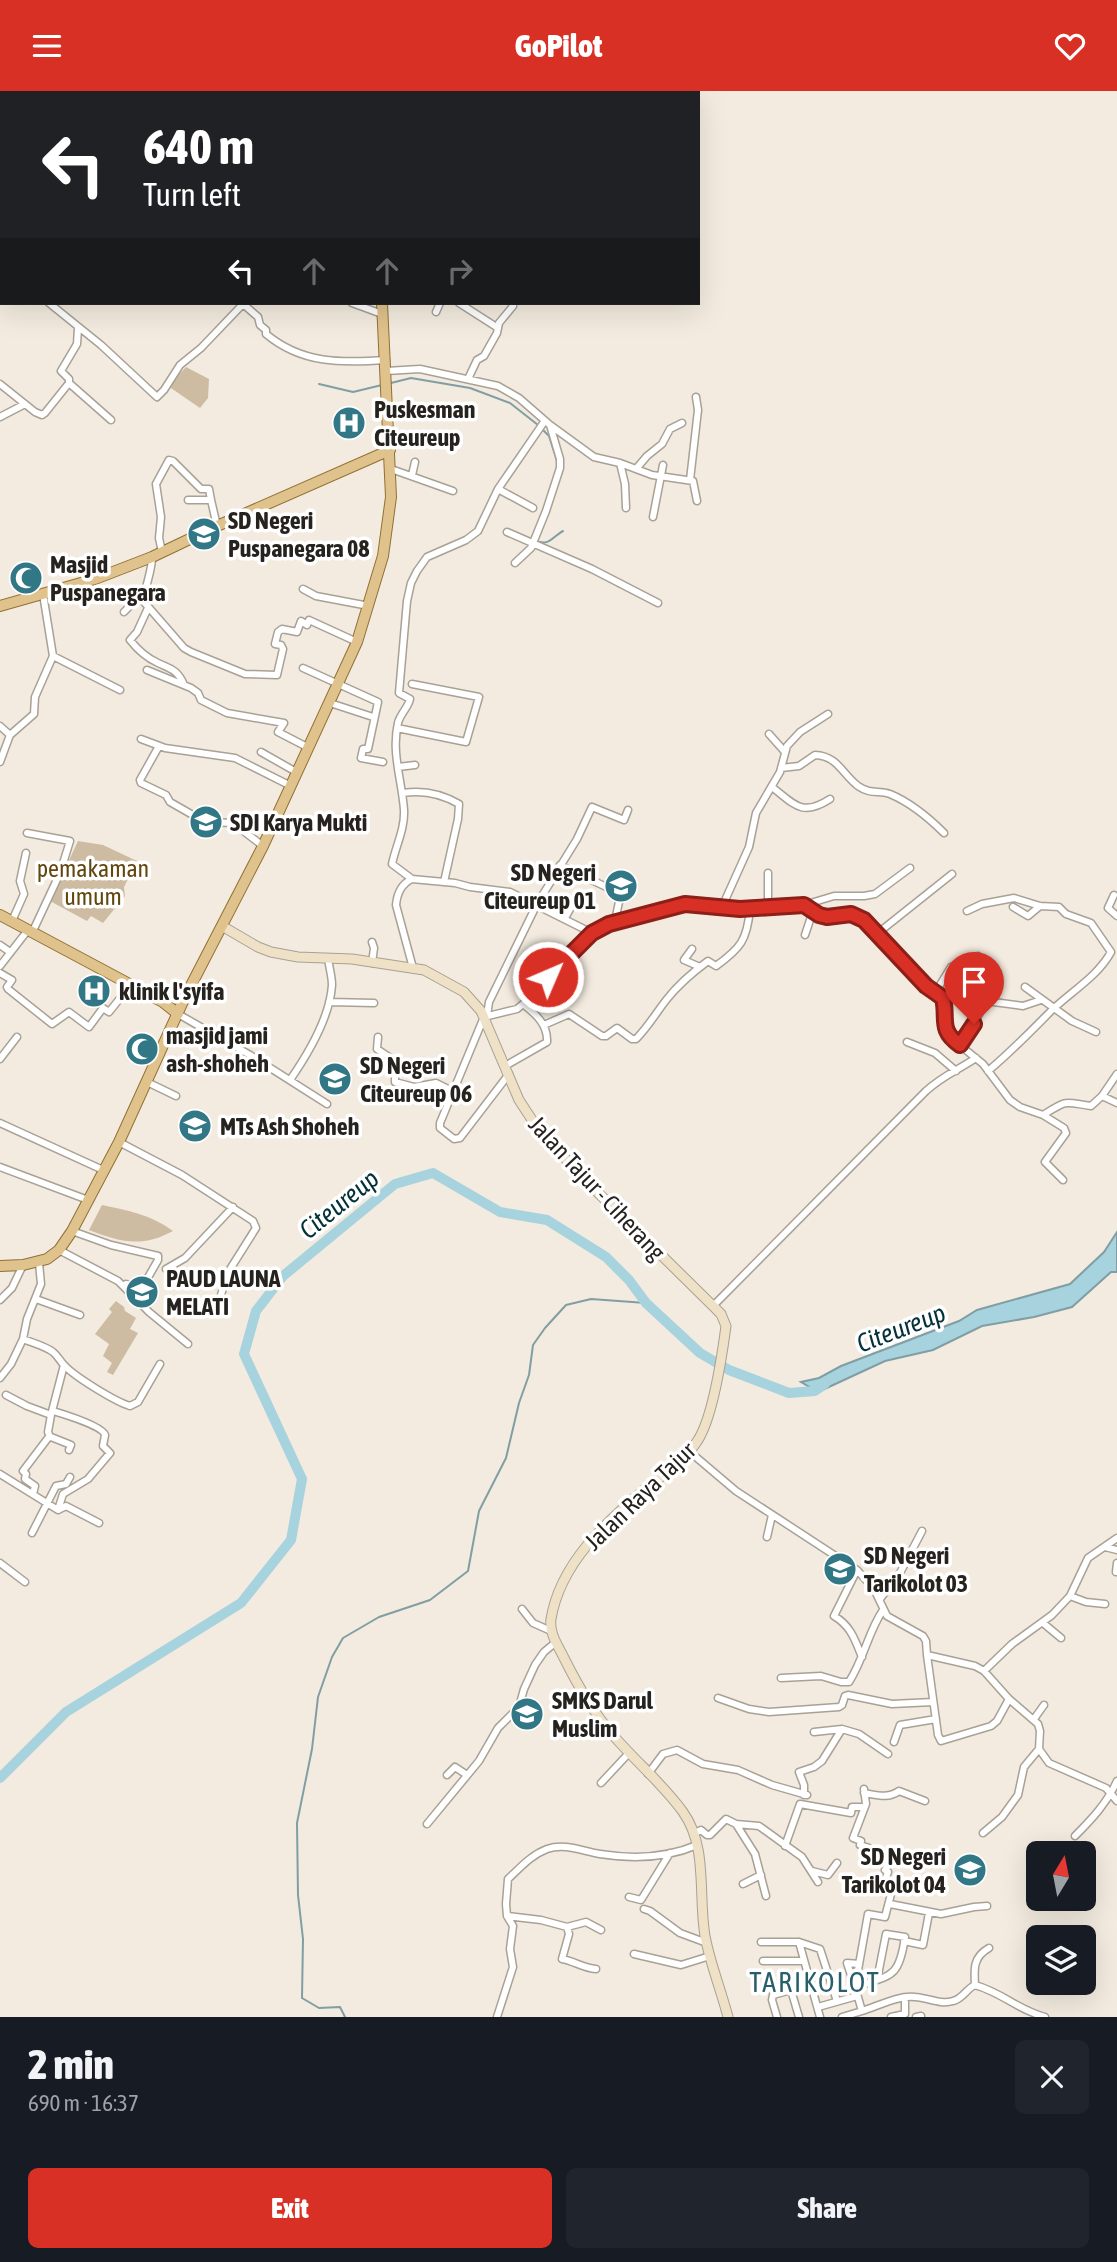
<!DOCTYPE html>
<meta charset="utf-8">
<style>
body{margin:0;font-family:"Asap Condensed",sans-serif;background:#20242c;color:#f1f3f6;height:100vh;display:flex;flex-direction:column;font-size:26px;white-space:nowrap}
*{box-sizing:border-box;margin:0}
p{font-size:23px;color:#9ea1a6}
.icon{flex:none;width:38px;height:38px;fill:none;stroke:currentColor;stroke-width:2;stroke-linecap:round;stroke-linejoin:round}
.map{position:relative;height:1926px;overflow:hidden}
.details{display:flex;flex-direction:column;background:#171b24;flex:1}
.details>*{flex:none}
.guide{position:absolute;left:0px;top:0px;width:700px;height:214px;box-shadow:0 7px 28px #0002;background:#202124;color:#fff;overflow:hidden}
.needle{width:46px;rotate:10deg}
.tools{position:absolute;left:1026px;top:1750px;display:grid;gap:14px}
.tools a{display:grid;place-items:center;width:70px;height:70px;border-radius:10px;background:#171b24;box-shadow:0 7px 28px #0002;font-size:35px}
.pin{position:absolute;display:grid;place-items:center;width:60px;height:60px;color:#fff;margin:-72px -30px;border-radius:50% 50% 50% 0;rotate:-45deg;box-shadow:0 0 7px #0007}
.pin .icon{rotate:45deg}
.me{position:absolute;width:77px;margin:-38px;rotate:45deg;stroke-linejoin:round;filter:drop-shadow(0 0 5px #0008)}
.turn{display:flex;align-items:center;gap:24px;height:147px;padding:0 28px;font-size:32px}
.turn .icon{width:91px;height:91px;stroke-width:2.5}
.turn b{display:block;font-size:49px;line-height:60px}
.lanes{display:flex;align-items:center;height:66px;padding:0 28px;background:#0003;justify-content:center;gap:35px;direction:ltr}
.lanes .off{opacity:.35}
.round{display:grid;place-items:center;flex:none;width:74px;height:74px;border-radius:10px;background:#20242c}
.headline{display:flex;align-items:center;justify-content:space-between;height:119px;padding:0 28px}
h1{font-size:42px;font-weight:800;line-height:52px}
.button{display:flex;gap:14px;margin-top:auto;padding:14px 28px}
.button a{flex:1;height:80px;border-radius:10px;background:#d93025;color:#fff;font-size:28px;font-weight:800;line-height:80px;text-align:center}
.button a+a{background:#20242c;color:#f1f3f6}
header{display:flex;justify-content:space-between;align-items:center;height:91px;padding:0 28px;background:#d93025;color:#fff;font-size:32px;font-weight:800}
.map>svg:first-child{display:block}
</style>
<header><svg class="icon" aria-label="menu" viewBox="0 0 24 24"><path d="M4 6h16M4 12h16M4 18h16"/></svg>GoPilot<svg class="icon" aria-label="heart" viewBox="0 0 24 24"><path d="M12 20l-8-8c-3-5 5-10 8-4 3-6 11-1 8 4z"/></svg></header>
<div class="map">
<svg width="1117" height="1926" viewBox="0 0 1117 1926">
<rect width="100%" height="100%" fill="#f3ebdf"/>
<path fill="#cdbca1" d="M186 276 209 288 208 307 200 317 168 295Z
M78 750 103 754 137 770 124 796 125 805 103 832 91 825 87 830 50 810Z
M102 1114C127 1119 152 1124 173 1140 142 1157 120 1151 89 1139Z
M116 1210 124 1216 125 1220 136 1227 130 1238 138 1242 113 1284 107 1281 112 1272 103 1265 109 1253 95 1243 112 1221 109 1218Z"/>
<path fill="#a6d3dd" stroke="#809ea4" stroke-width="2" d="M1117 1141V1181H1111L1072 1216 1034 1226 982 1235 933 1259 885 1270 818 1301 801 1291 819 1287 841 1275 959 1230 977 1219 1070 1193 1104 1161Z"/>
<g fill="none" stroke-linecap="round" stroke-linejoin="round">
<path stroke="#809ea4" stroke-width="2" d="M391 292 411 287 470 297 510 312 538 334
M319 293 353 301 382 294
M542 338 549 345 557 370
M536 450C550 455 552 446 563 440
M345 1926 340 1916 319 1917 302 1907 303 1848 298 1804 297 1732 312 1658 318 1606 332 1566 343 1547 379 1526 430 1509 468 1480 479 1420 506 1367 519 1312 529 1284 533 1254 545 1237 566 1214 591 1208 646 1212"/>
<path stroke="#a6d3dd" stroke-width="10" d="M0 1687 66 1621 241 1512 291 1449 302 1388 244 1263 256 1220 283 1185 395 1093 433 1082 500 1121 547 1129 606 1166 629 1189 646 1212 700 1262 729 1279 789 1302 815 1300 825 1293"/>
<defs>
<path id="minor" d="M1 0 3 2
M447 0 448 2
M0 173 2 174
M49 212 101 254 157 306 164 299 180 274 201 257 244 212
M242 212 258 226 260 234 266 239V243C302 273 341 272 386 269
M352 212 382 223
M459 212 498 237
M436 221 440 212
M386 280 420 278 498 295 519 307 550 334 560 368V377L546 420 531 457 515 472
M468 288 477 269 484 265 497 242 499 232 513 215
M69 292 111 329
M0 293 35 321 42 324 45 322 69 292V288L61 280 77 253 78 237
M0 326 25 313
M544 331 498 398 478 440 466 449 427 466 417 480 411 492 407 510 399 602 410 608C408 617 400 623 398 632 391 661 402 690 404 719 405 738 396 754 392 773L412 788 455 792 470 796 510 801 592 842
M550 334 594 366 620 372 652 384 693 390 697 410
M620 372 625 393 626 417
M391 378 453 400
M636 378 647 365 662 353 670 338 682 332
M412 384 415 371
M690 389 698 319 696 306
M498 398 533 417
M188 409H211L217 435
M653 426 663 374
M507 441 592 478 658 512
M162 461 159 447 161 426 156 393 169 369 173 370 201 398H209L211 409
M152 466C152 482 144 496 144 511L184 557 191 561 245 583 277 584 283 558 281 554 275 553 278 541 282 538 297 541 301 530 307 534 309 529 357 551
M303 498 316 505 369 515
M148 517 137 541 130 549C137 558 147 567 158 572 171 578 178 579 184 594
M124 521 144 500
M53 565 120 599
M303 577 378 611 368 658H363L361 667 383 671
M147 579 191 597 198 602 201 609 227 622 284 632 278 641 309 657
M330 612 373 626
M0 635 10 644
M397 637 466 651 479 606 412 593
M769 643 785 661
M141 648 165 657 235 667 291 695
M159 655 140 689 141 692 166 704 170 711 198 727 209 731 233 732 263 755
M261 661 298 682
M0 671 10 644 34 623 35 606 53 565 43 503
M398 676 415 674
M781 677 799 675 815 664C838 665 842 683 858 695 871 704 878 699 890 703 909 711 929 727 944 742
M772 696C795 714 802 726 830 708
M403 702C422 699 442 703 459 713L458 728 444 791
M27 742 70 750 60 782 32 842
M560 774 619 802 620 806 615 830
M412 788C401 793 397 803 396 814L413 877
M1114 804 1108 817 1117 825
M804 814 834 805H864L875 803 910 777
M722 816 749 756 756 722 780 681 787 655 800 641 828 623
M768 816V782
M1013 816 1028 825 1040 815
M967 820 982 813 1014 807 1040 815 1059 816 1066 823 1091 832 1111 861C1098 885 1072 900 1052 919 1031 940 1011 961 988 980
M565 827 575 809
M12 830 24 803 20 790 26 762
M878 842 952 783
M805 844 813 820
M372 851 374 857 372 872
M0 854 10 861
M692 858 684 869 700 876
M0 875 28 839
M0 882 12 889 7 896 8 898 52 933 69 921 89 936 103 917 109 921 130 895
M1025 896 1072 930 1096 941
M935 902 951 876 978 865
M329 911 374 912
M178 923 250 964 327 1013
M487 925 489 911 537 813 577 748 592 716 624 729 628 719
M544 934 569 923 602 945H606L617 937 632 948H636C648 936 656 922 667 908 678 894 693 881 708 870L716 875C741 857 747 849 750 818
M378 946 377 958 395 970V991L414 996 436 992 454 1001
M907 951 935 962 956 980
M960 954 974 933 986 910 1023 915 1041 909
M0 968 17 946
M505 975 547 951C548 934 536 923 523 913
M509 983 460 1047 454 1048 440 1037V1032L484 926 517 918 529 908 555 877 592 842 615 830 685 812 712 814 740 818 804 814 819 824 851 823 864 829 926 895 943 907 944 932 951 947 983 973 1010 1009 1020 1016 1043 1024C1069 1008 1063 1011 1091 1015L1102 1005 1117 983
M290 989C308 963 330 927 332 894 332 885 329 876 328 867
M147 991 176 1005
M1102 1005 1117 1012
M1043 1024 1064 1037 1066 1042 1045 1071 1063 1089
M0 1032 103 1079
M119 1051 182 1084 253 1130 256 1137 227 1183 219 1211 214 1215 204 1218
M0 1076 88 1109
M72 1140 111 1154 158 1165V1169L142 1197 126 1193 125 1196
M59 1159 118 1190 149 1221 188 1253
M166 1178 185 1167 233 1116
M36 1208 80 1224
M0 1209 12 1197 23 1174
M713 1215 926 1000C942 985 958 979 976 967
M23 1248C33 1252 45 1255 53 1261 58 1265 60 1270 64 1274 75 1286 116 1311 130 1315L138 1311 160 1273
M0 1287 11 1273 23 1248 27 1228 41 1193 39 1172
M6 1304 27 1315 51 1324 64 1274
M53 1320C63 1323 103 1335 105 1344 105 1345 103 1354 103 1355L110 1362 88 1388 63 1403 58 1419
M50 1346 48 1341 51 1324
M690 1361 736 1400 857 1479 874 1498 887 1525 923 1545 926 1550 927 1564 975 1575 984 1580 1009 1608 1038 1633 1040 1640 1039 1658 1049 1672 1106 1697 1117 1710
M0 1383 58 1419 66 1415 99 1432
M33 1403 35 1395 25 1388 26 1383 23 1380 48 1347 51 1346 71 1354 69 1359
M32 1442 56 1395 66 1393 70 1386
M767 1446 772 1424
M1105 1456 1117 1459
M0 1472 25 1491
M857 1479 834 1525C851 1535 855 1549 862 1566
M1116 1481 1117 1472
M1070 1505 1086 1511 1105 1513
M880 1508 900 1482 922 1440
M522 1518 533 1532 551 1540
M1043 1532 1061 1547
M927 1564 938 1644 941 1650 991 1635 997 1630 1009 1608
M984 1580 1012 1553 1052 1524 1070 1505 1088 1467 1117 1447
M781 1587 821 1585 841 1591H849C864 1568 868 1541 883 1519
M718 1607 749 1618 769 1621 839 1616 842 1614 845 1605 848 1604 892 1613 933 1611
M1034 1628 1044 1614
M842 1638 859 1643 888 1663
M894 1651 900 1634 936 1628
M648 1683 663 1663 677 1659 703 1673 738 1679 772 1694 807 1704
M447 1684 455 1676 467 1684
M601 1692 629 1662
M864 1702C877 1704 888 1708 899 1700L925 1710
M804 1704V1694L799 1681 814 1676 822 1670 842 1638 814 1641
M427 1733 479 1670 498 1637 519 1616 524 1598 535 1574 544 1561 556 1551
M736 1733 755 1763 766 1805
M695 1742 701 1739 707 1744H710L726 1728 736 1733 759 1735 802 1766 818 1791
M983 1742 1002 1726 1018 1704 1024 1676 1039 1658
M1075 1745C1092 1728 1107 1712 1117 1690
M785 1755 800 1713 851 1722 852 1716H864
M812 1780 828 1784 837 1772
M743 1793 761 1784
M629 1806 641 1809 670 1762
M890 1813 941 1823 974 1816 987 1815
M644 1818 650 1820 680 1842 707 1852
M507 1825 541 1829 567 1836 586 1831 601 1839
M567 1836 569 1843 562 1868C574 1870 583 1877 596 1878
M904 1850 923 1854 929 1822
M761 1851H799L820 1858 837 1910
M799 1851 820 1926
M634 1863 681 1874 710 1865
M763 1870H804
M859 1873 847 1872 855 1896C891 1884 899 1888 905 1846L886 1843 877 1889
M975 1894C974 1878 973 1866 989 1857
M818 1916 857 1905
M862 1920C878 1915 899 1904 915 1906 929 1907 940 1914 953 1910 963 1908 966 1898 975 1894 1003 1902 1018 1919 1045 1926
M497 1926 513 1876 510 1858 513 1835 507 1825 506 1813 508 1788C520 1777 531 1764 547 1758 565 1752 582 1760 600 1763 632 1768 667 1767 697 1754
M777 1926 772 1909 773 1904 791 1899 799 1926
M842 1926 862 1920 855 1896 868 1823 885 1826 891 1803 885 1800 883 1795 888 1781 885 1779 889 1773 883 1769 884 1766 869 1761V1757L860 1754 861 1750 853 1747 866 1713 864 1698
M891 1926 905 1923V1911
M916 1926 921 1925"/>
<path id="secondary" d="M222 835 258 856 271 861 298 866 352 868 424 879 464 901 481 920 519 1009 536 1035 583 1087 713 1215 721 1223 726 1235C722 1265 713 1329 696 1352 683 1371 663 1384 645 1398 605 1432 560 1473 551 1528 549 1543 558 1554 564 1567 577 1593 593 1621 612 1643 635 1670 663 1693 683 1721 708 1756 698 1804 705 1845 710 1872 721 1899 728 1926"/>
<path id="primary" d="M524 2 526 0
M0 515 95 488 152 466 217 435 390 359
M0 824 163 911 178 923
M0 1175 23 1174 47 1168 59 1159 72 1140 119 1051 185 906 263 755 357 551 383 465 391 406 382 212"/>
</defs>
<use href="#minor" stroke="#a8a195" stroke-width="9"/>
<use href="#secondary" stroke="#a8a195" stroke-width="11"/>
<use href="#primary" stroke="#917034" stroke-width="12"/>
<use href="#minor" stroke="#fff" stroke-width="6"/>
<use href="#secondary" stroke="#efe1c6" stroke-width="9"/>
<use href="#primary" stroke="#dfc28c" stroke-width="10"/>
</g>
<g fill="none" stroke-linecap="round" stroke-linejoin="round">
<defs>
<path id="route" d="M548 886 592 842 609 833 685 813 740 818 804 814 819 824 827 826 851 823 864 829 926 895 943 907C948 928 938 939 960 954L974 933"/>
</defs>
<use href="#route" stroke="#8d1f18" stroke-width="18"/>
<use href="#route" stroke="#d93025" stroke-width="12"/>
</g>
<defs>
<symbol id="hospital-disc" viewBox="-11 -11 22 22"><circle r="9.5" fill="#317785" stroke="#fff"/><path d="M-5-5h3v3.5h4V-5h3V5h-3V1.5h-4V5h-3Z" fill="#fff"/></symbol>
<symbol id="school-disc" viewBox="-11 -11 22 22"><circle r="9.5" fill="#317785" stroke="#fff"/><path d="M0-5L7-2L0 1L-7-2ZM-4 1L0 2.5L4 1V4Q0 6-4 4Z" fill="#fff"/></symbol>
<symbol id="mosque-disc" viewBox="-11 -11 22 22"><circle r="9.5" fill="#317785" stroke="#fff"/><path d="M3.5-4.9A6 6 0 1 0 3.5 4.9A5 5 0 1 1 3.5-4.9Z" fill="#fff"/></symbol>
</defs>
<g fill-rule="evenodd">
<use href="#hospital-disc" x="330" y="313" width="38" height="38"/>
<use href="#school-disc" x="185" y="424" width="38" height="38"/>
<use href="#mosque-disc" x="7" y="468" width="38" height="38"/>
<use href="#school-disc" x="187" y="712" width="38" height="38"/>
<use href="#school-disc" x="602" y="776" width="38" height="38"/>
<use href="#hospital-disc" x="75" y="881" width="38" height="38"/>
<use href="#mosque-disc" x="123" y="939" width="38" height="38"/>
<use href="#school-disc" x="316" y="969" width="38" height="38"/>
<use href="#school-disc" x="176" y="1016" width="38" height="38"/>
<use href="#school-disc" x="123" y="1182" width="38" height="38"/>
<use href="#school-disc" x="821" y="1459" width="38" height="38"/>
<use href="#school-disc" x="508" y="1604" width="38" height="38"/>
<use href="#school-disc" x="951" y="1760" width="38" height="38"/>
</g>
<g text-anchor="middle" dominant-baseline="central" stroke-width="7" stroke-linejoin="round" paint-order="stroke">
<g font-size="24" font-weight="bold" fill="#26231f" stroke="#fff" text-anchor="start">
<text x="374" y="318">Puskesman<tspan x="374" dy="28">Citeureup</tspan></text>
<text x="228" y="429">SD Negeri<tspan x="228" dy="28">Puspanegara 08</tspan></text>
<text x="50" y="473">Masjid<tspan x="50" dy="28">Puspanegara</tspan></text>
<text x="230" y="731">SDI Karya Mukti</text>
<text x="596" y="781" text-anchor="end">SD Negeri<tspan x="596" dy="28">Citeureup 01</tspan></text>
<text x="119" y="900">klinik l'syifa</text>
<text x="166" y="944">masjid jami<tspan x="166" dy="28">ash-shoheh</tspan></text>
<text x="360" y="974">SD Negeri<tspan x="360" dy="28">Citeureup 06</tspan></text>
<text x="220" y="1035">MTs Ash Shoheh</text>
<text x="166" y="1187">PAUD LAUNA<tspan x="166" dy="28">MELATI</tspan></text>
<text x="864" y="1464">SD Negeri<tspan x="864" dy="28">Tarikolot 03</tspan></text>
<text x="552" y="1609">SMKS Darul<tspan x="552" dy="28">Muslim</tspan></text>
<text x="946" y="1765" text-anchor="end">SD Negeri<tspan x="946" dy="28">Tarikolot 04</tspan></text>
</g>
<g font-size="24" fill="#62460e" stroke="#fff">
<text x="93" y="777">pemakaman<tspan x="93" dy="28">umum</tspan></text>
</g>
<g font-size="24" fill="#26231f" stroke="#fff">
<text transform="translate(597 1097) rotate(47)">Jalan Tajur - Ciherang</text>
<text transform="translate(640 1405) rotate(-44)">Jalan Raya Tajur</text>
</g>
<g font-size="26" font-style="italic" fill="#043139" stroke="#fff">
<text transform="translate(339 1113) rotate(-39)">Citeureup</text>
<text transform="translate(901 1237) rotate(-21)">Citeureup</text>
</g>
<g font-size="28" letter-spacing="2" fill="#285f6a" stroke="#fff">
<text x="815" y="1891">TARIKOLOT</text>
</g>
</g>
</svg>
<div class="tools">
<a><svg class="needle" viewBox="-14 -14 28 28"><path d="M0-13l5 13h-10z" fill="#e53935"/><path d="M0 13l5-13h-10z" fill="#9ea1a6"/></svg></a>
<a><svg class="icon" aria-label="layers" viewBox="0 0 24 24"><path d="M12 4l9 5-9 5-9-5zM3 14l9 5 9-5"/></svg></a>
</div>
<div class="pin" style="left:974px;top:933px;background:#d93025"><svg class="icon" aria-label="arrive" viewBox="0 0 24 24"><path d="M6 21V4h12l-3 4 3 4H6"/></svg></div>
<svg class="me" style="left:548px;top:886px" viewBox="-20 -20 40 40"><circle r="17" fill="#d93025" stroke="#fff" stroke-width="3"/><path d="M0-11L8 9 0 5-8 9z" fill="#fff"/></svg>
<div class="guide">
<div class="turn"><svg class="icon" aria-label="left" viewBox="0 0 24 24"><path d="M17 20v-9H6M10 6l-5 5 5 5"/></svg><div><b>640 m</b>Turn left</div></div>
<div class="lanes"><svg class="icon" aria-label="left" viewBox="0 0 24 24"><path d="M17 20v-9H6M10 6l-5 5 5 5"/></svg><svg class="icon off" aria-label="ahead" viewBox="0 0 24 24"><path d="M12 20V5M6 11l6-6 6 6"/></svg><svg class="icon off" aria-label="ahead" viewBox="0 0 24 24"><path d="M12 20V5M6 11l6-6 6 6"/></svg><svg class="icon off" aria-label="right" viewBox="0 0 24 24"><path d="M7 20v-9h11M14 6l5 5-5 5"/></svg></div>
</div>
</div>
<section class="details">
<div class="headline"><div><h1>2 min</h1><p>690 m · 16:37</p></div><a class="round"><svg class="icon" aria-label="close" viewBox="0 0 24 24"><path d="M6 6l12 12M18 6L6 18"/></svg></a></div>
<div class="button"><a>Exit</a><a>Share</a></div>
</section>
